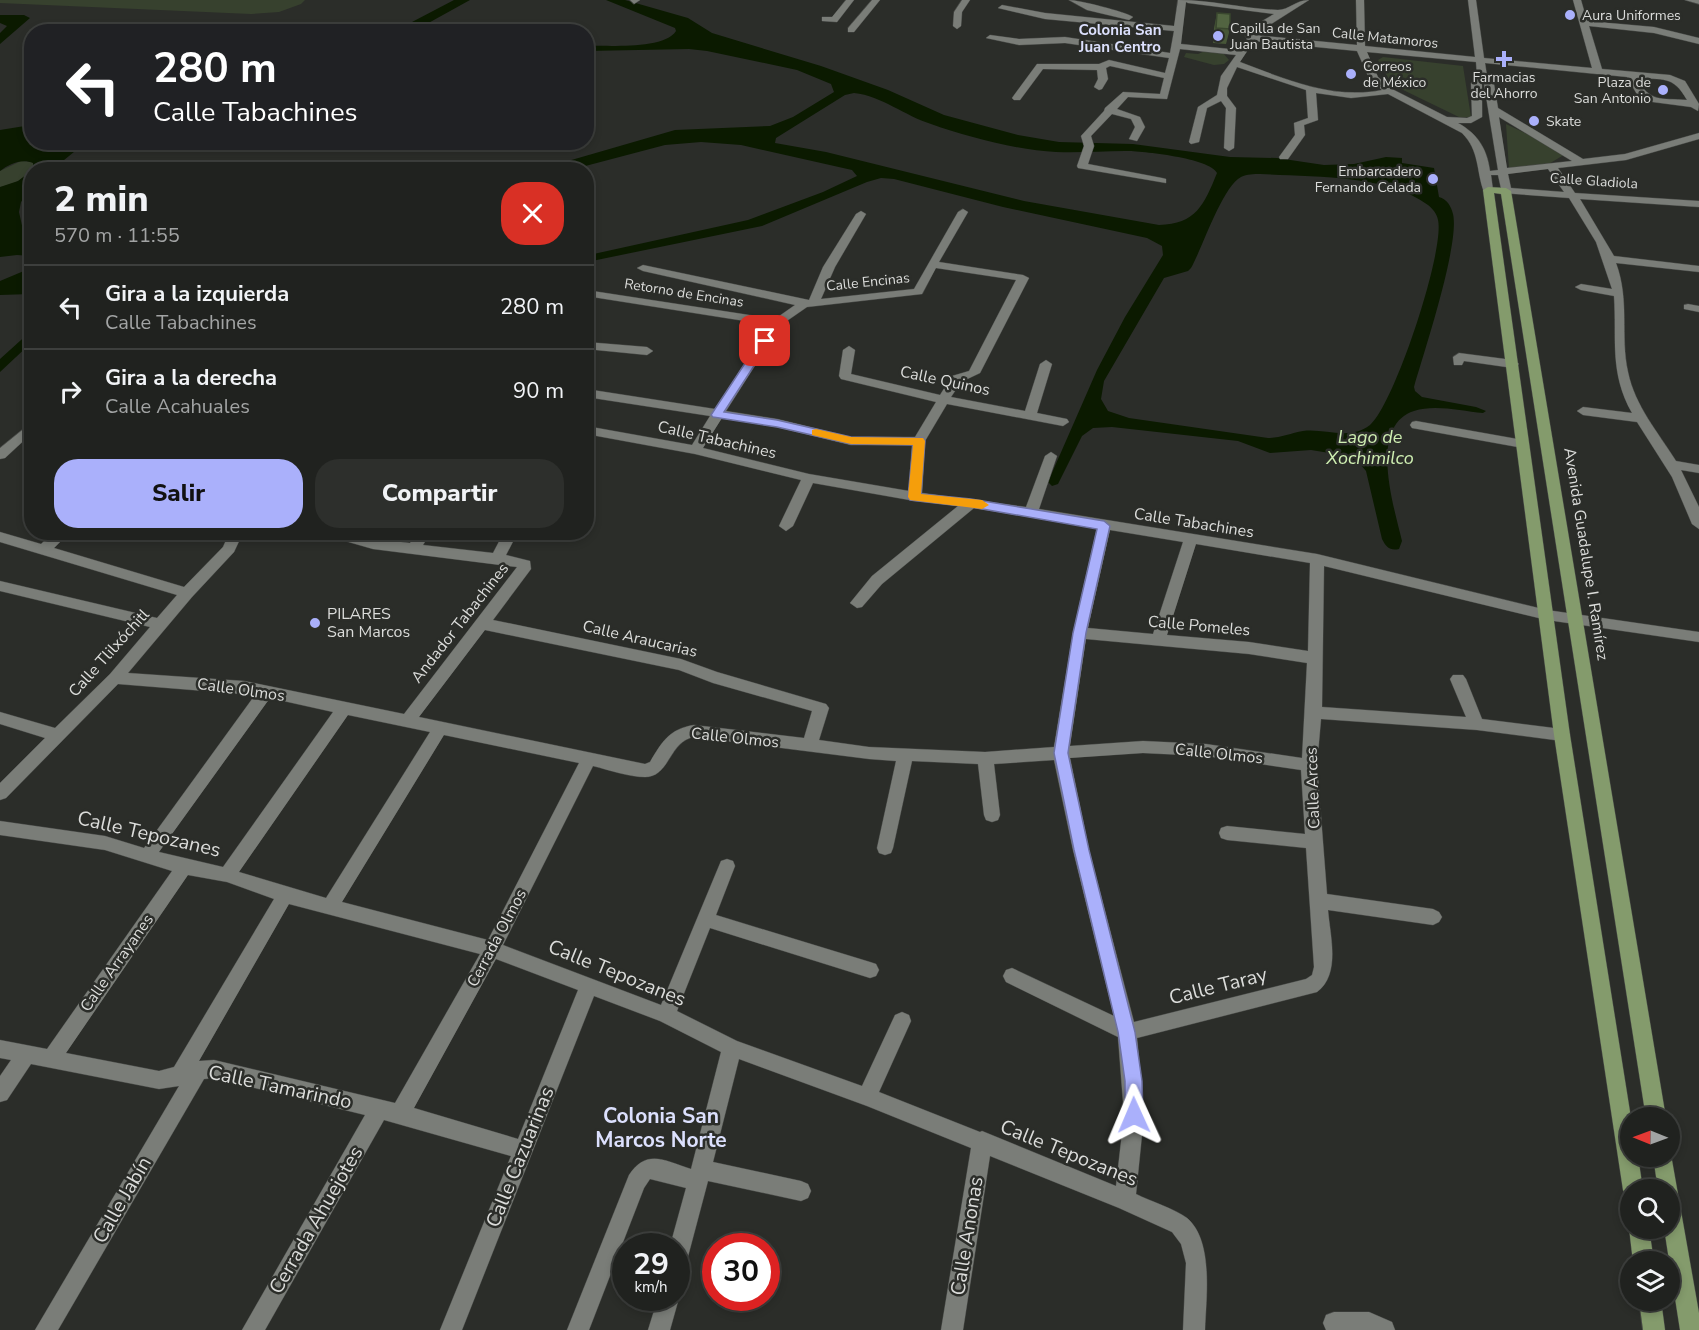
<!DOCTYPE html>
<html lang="es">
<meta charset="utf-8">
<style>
body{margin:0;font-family:"Nunito Sans",sans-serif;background:#2d2f2c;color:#f1f3f6;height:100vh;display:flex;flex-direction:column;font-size:22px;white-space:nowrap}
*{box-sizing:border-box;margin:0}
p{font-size:20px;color:#a2a4a4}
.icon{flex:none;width:33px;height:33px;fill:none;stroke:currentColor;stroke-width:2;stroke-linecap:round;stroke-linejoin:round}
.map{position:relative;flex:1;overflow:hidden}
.details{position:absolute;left:24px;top:162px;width:570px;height:378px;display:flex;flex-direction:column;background:#20221f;border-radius:24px;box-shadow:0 3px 9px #0003,0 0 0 2px #3d3f3d}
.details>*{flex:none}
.guide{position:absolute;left:24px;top:24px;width:570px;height:126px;border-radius:24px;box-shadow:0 3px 9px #0003,0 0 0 2px #3d3f3d;background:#202124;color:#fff;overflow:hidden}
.needle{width:39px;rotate:271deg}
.tools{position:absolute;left:1620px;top:1107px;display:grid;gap:12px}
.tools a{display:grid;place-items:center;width:60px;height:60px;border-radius:50%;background:#20221f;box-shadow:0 3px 9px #0003,0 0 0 2px #3d3f3d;font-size:30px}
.speed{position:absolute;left:612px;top:1233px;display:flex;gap:12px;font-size:30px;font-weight:700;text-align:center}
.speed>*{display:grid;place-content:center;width:78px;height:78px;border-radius:50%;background:#20221f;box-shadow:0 3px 9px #0003,0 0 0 2px #3d3f3d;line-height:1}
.speed small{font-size:15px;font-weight:400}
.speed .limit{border:9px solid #d22;background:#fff;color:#111}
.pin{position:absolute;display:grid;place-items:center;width:51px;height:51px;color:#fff;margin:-26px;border-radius:12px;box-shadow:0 3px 9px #0006}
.me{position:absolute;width:66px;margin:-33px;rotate:359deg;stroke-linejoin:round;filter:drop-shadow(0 0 4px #0008)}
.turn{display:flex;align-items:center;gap:21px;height:126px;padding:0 30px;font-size:27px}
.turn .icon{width:78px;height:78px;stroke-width:2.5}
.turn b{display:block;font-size:42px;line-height:51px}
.round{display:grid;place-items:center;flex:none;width:63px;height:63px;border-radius:24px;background:#2d2f2c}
.head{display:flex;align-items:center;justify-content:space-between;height:102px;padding:0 30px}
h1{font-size:36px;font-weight:800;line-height:45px}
.primary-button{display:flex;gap:12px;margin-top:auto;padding:12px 30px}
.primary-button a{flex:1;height:69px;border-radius:24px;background:#aab0fb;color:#111;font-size:24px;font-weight:800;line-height:69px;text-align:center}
.primary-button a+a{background:#2d2f2c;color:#f1f3f6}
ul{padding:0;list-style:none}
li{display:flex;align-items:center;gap:18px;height:84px;padding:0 30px;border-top:2px solid #3d3f3d}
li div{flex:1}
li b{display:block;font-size:22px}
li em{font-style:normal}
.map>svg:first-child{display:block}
</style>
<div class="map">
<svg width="1699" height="1330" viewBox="0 0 1699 1330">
<rect width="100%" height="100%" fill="#2b2d29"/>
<path fill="#37412e" d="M0 0H305L301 4 279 12 251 14 0 3Z
M1205 51 1223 53 1229 60 1224 64 1214 65 1184 57 1186 53 1198 54Z
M1383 57 1463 66 1471 117 1461 118 1397 87 1391 83 1378 60Z
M1506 124 1567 153 1547 165 1509 169Z
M21 161 32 162 34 165C28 177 15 185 0 187V171Z"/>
<path fill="#0b1a00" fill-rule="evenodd" d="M454 0H470L414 31H381L412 22Z
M606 0H625L688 18 712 33 821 66 888 90 944 115 1018 135 1059 142 1133 144 1230 157 1277 158 1324 165 1354 164 1386 157 1402 158V163L1434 168 1439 197C1447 199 1451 206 1453 214 1460 244 1424 352 1414 387L1415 391 1422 397 1476 407 1486 411 1483 413C1461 411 1435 404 1414 411 1367 426 1395 510 1402 541L1399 549C1390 551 1386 547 1382 539L1366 471 1360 464 1342 455 1311 450 1270 453 1238 441 1112 427 1093 428 1082 436 1058 484 1052 486 1048 482 1097 370 1125 317 1163 255 1162 246 1147 238 1003 207 894 179 881 178 867 182 762 226 587 262V255H589L748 220 823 192 857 176 852 170 741 145 701 142 665 145 574 169 537 170 675 130 770 126 793 117 834 92 831 84 797 70 707 51 689 49 587 51V46C608 45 664 50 676 31L675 28ZM854 93C882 96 905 116 931 124 968 137 1017 150 1056 152 1080 153 1102 151 1125 151 1142 151 1210 158 1217 173 1204 205 1196 224 1159 225L1024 201 826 152 775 143 776 138 845 95ZM1260 174C1310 177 1387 174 1428 205 1433 209 1437 214 1438 220 1445 251 1394 405 1370 425 1349 441 1325 428 1303 431 1291 433 1280 438 1268 438L1129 418 1108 411 1101 399 1104 381 1164 278 1188 271 1191 268C1202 249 1222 187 1241 177 1247 174 1254 174 1260 174Z
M0 15H24L30 18 0 44V33L7 26 0 23Z
M31 125 32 142 85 143 53 169H33V163C22 158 9 164 0 171V130Z
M31 171V189L21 202 19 212 23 230 31 236V256L17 255 0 257V187L18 181Z
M31 268V294L0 295V281Z
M31 331V343L0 372V359Z"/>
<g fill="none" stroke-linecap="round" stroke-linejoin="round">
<defs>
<path id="minor" d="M630 0H640L634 4Z
M846 0H854L837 22 822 21V17H832Z
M872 0H880L854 32H848V28Z
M962 0H970L962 12 961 26 957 29 953 26 954 12Z
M1069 0C1079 0 1126 12 1133 17L1129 20 1087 10Z
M1178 0C1212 0 1245 9 1278 10 1289 10 1296 0 1309 0L1254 35 1357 45 1356 0H1364L1365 46 1475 57 1468 0H1476L1484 58 1592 68 1573 0H1581L1587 21 1654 27 1699 38V44L1654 33 1589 26 1602 69 1670 75 1685 81 1699 104 1698 111 1691 107 1645 101 1638 96 1627 77 1485 63 1487 76 1494 84 1498 108 1583 159 1625 154 1699 133V139L1626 160 1558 168 1575 193 1699 201V207L1580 199 1614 256 1699 266V272L1616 263C1630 301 1620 335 1628 372 1635 406 1658 432 1676 461L1699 465V473L1681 470 1699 507V529L1692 524 1672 477 1637 422 1583 415 1577 411 1583 407 1632 413C1609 372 1617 340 1614 296L1581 290 1575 287 1581 284 1612 289 1596 242 1569 198 1502 193 1498 175H1491L1493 190 1484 192C1476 171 1480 151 1462 133L1388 94 1351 98 1316 93 1318 120 1304 125 1305 135 1288 159H1280L1279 157 1295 135 1294 123 1308 118 1306 90 1237 67 1227 88V96L1236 108 1234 148 1229 151 1224 148 1226 108 1221 101 1207 108 1199 142 1191 144 1189 142 1198 107 1217 95 1221 76 1236 55 1180 49 1167 99 1128 97 1117 109 1140 117 1145 127 1137 141 1129 139 1135 127 1131 119 1112 114 1091 136 1094 146 1088 164 1162 178 1166 179V183L1078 168 1077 166 1084 146 1081 136 1104 111 1105 108 1123 92 1160 94 1164 78 1110 66 1106 68 1108 79 1102 89 1099 90 1094 87 1098 79 1097 70 1043 69 1020 100H1014L1012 98 1037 64H1099L1109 60 1165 73 1169 58 1065 43 1019 45 986 38 990 35 1019 39 1065 37 1170 53 1174 31 1045 19 998 8 1002 5 1045 13 1174 26ZM1186 2 1188 3 1274 14 1247 30 1245 36 1247 39 1239 50 1181 44ZM1254 41 1357 51 1369 78 1382 90C1333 100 1285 79 1240 62ZM1367 52 1476 62 1477 76 1471 83 1472 116 1467 118 1447 117 1392 89 1378 77ZM1636 78C1663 80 1673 75 1687 100 1660 98 1651 103 1636 78ZM1482 82 1484 84 1498 170 1490 171C1487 149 1478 134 1458 123H1471L1482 117ZM1499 117 1572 161 1507 168ZM1548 169 1564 192 1511 188 1508 174Z
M1685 0H1699V4Z
M963 209 968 212 939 262 1023 275 1029 278 980 373 961 382 951 397 1025 411 1040 364 1046 360 1052 364 1037 413 1067 419 1069 422 1063 426 947 404 925 441 922 493 1026 507 1045 456 1051 452 1057 456 1039 509 1317 554 1547 610 1699 632V642L1547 620 1324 566 1322 707 1466 717 1450 679 1453 675H1463L1466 679 1482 719 1562 729 1568 731 1570 735 1568 739 1562 741 1477 730 1321 719 1317 765 1327 894 1433 909 1439 912 1442 917 1439 922 1433 925 1328 910C1330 936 1341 974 1317 992L1137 1038 1144 1115 1136 1194C1150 1201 1175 1209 1187 1218 1214 1241 1206 1298 1205 1330H1183L1186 1263 1181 1244 1172 1232 1119 1208 990 1156 963 1330H941L971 1148 867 1106 739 1059 713 1162 801 1181 808 1184 811 1191 808 1198 801 1201 708 1181 686 1264 683 1271 676 1274V1246H670L686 1188 650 1179 644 1188 589 1330H567L629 1175C647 1148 665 1161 691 1169L721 1052 660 1021 594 996 462 1330H440L511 1156 384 1120 265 1330H242L365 1115 214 1078 204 1079 58 1330H35L179 1086 159 1089 31 1064 7 1100 0 1102V1076L11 1060 0 1058V1040L47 1049 172 871 105 850 0 835V821L105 836 144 848 255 695 118 684 6 798 0 800V783L45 738 0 724V712L55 728 110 674 150 627 0 591V581L157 618 177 595 0 542V532L41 544 54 532H70L54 548 184 587 223 547 227 538 223 532H238L241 537 234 552 192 597 128 673 244 681 404 714 517 567 373 549 324 535 322 532C352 532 380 540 410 543L417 532H431L423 545 493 553 504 532H518L506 555 530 561 531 569 493 620 681 659 717 672 826 704 829 708 819 740 869 747 985 752 1054 747 1073 633 1097 528 974 508 882 584 862 607 857 608 850 603 872 576 958 506 915 501 813 483 793 526 786 531 779 526 801 480 695 454 586 434V426L692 445 710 416 586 397V389L715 409 770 325 586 296V290L775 319 795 305 643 271 637 268 643 265 809 300 823 267 856 214 861 211 866 214 835 267 821 299 914 289 958 212ZM936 268 1016 280 969 371 952 376 940 395 851 374 855 350 849 346 843 350 839 376 841 379 936 402 915 437H851L777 419 726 411 781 325 807 307 922 294ZM722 418 777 427 851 445H912L909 491 809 474 703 448ZM1110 530 1183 542 1153 634 1088 628ZM1196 544 1310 563 1308 651 1249 642 1167 635ZM485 630 679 670 713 683 812 711 804 738 694 725C669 729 662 742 650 762L645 764 419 717ZM1086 639 1249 654 1307 663 1302 758 1206 744 1143 741 1070 746ZM270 698 333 712 223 867 159 852ZM348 715 430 732 326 898 239 872ZM444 735 579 763 488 940 342 902ZM694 737 869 759 896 761 877 848 879 853 885 855 891 853 893 848 912 761 978 764 984 815 986 820 992 822 998 820 1000 815 994 764 1054 760 1073 850 1114 1016 1012 968 1006 970 1003 976 1006 982 1118 1037 1124 1115 1116 1186 982 1131 980 1132 879 1092 911 1021 909 1015 902 1012 895 1015 862 1086 737 1041 677 1011 710 928 870 978 876 976 879 970 876 964 870 962 716 915 735 866 733 861 727 859 721 861 661 1005 503 945 593 766C609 770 629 777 645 777 670 777 669 741 694 737ZM1143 753 1206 756 1301 770 1305 834 1227 826 1221 828 1219 833 1221 838 1227 840 1306 848 1314 967 1312 975 1306 979 1134 1022 1089 850 1070 758ZM188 875 227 882 274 899 174 1067 159 1071 66 1053ZM289 904 480 954 395 1103 214 1060 199 1061ZM496 959 578 990 518 1139 414 1108Z
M1688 304 1699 306V312L1684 309V305Z
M586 342 647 347 653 351 647 355 586 349Z
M1459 353 1513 360 1519 364 1513 368 1464 361 1462 365H1454L1453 357Z
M1416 421 1523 440 1529 444 1523 448 1412 428 1410 425 1412 422Z
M32 422V433L5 458 0 459V448Z
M676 1293 679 1298 670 1330H648L658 1298H676Z
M1334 1312H1369L1392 1322 1395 1330H1326L1323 1323 1326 1315Z"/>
<path id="major" d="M1488 187 1506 188 1511 191 1666 1118H1646L1501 194 1494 193 1570 735 1631 1118 1630 1156H1638L1643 1190H1630V1199L1626 1197 1623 1190 1554 735 1483 190Z
M1670 1149 1699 1313V1330H1680L1664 1228H1670V1190H1658L1653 1156H1670Z
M1630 1224V1228H1649L1654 1262H1633L1629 1228Z
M1639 1300H1661L1665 1330H1643Z"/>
</defs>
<use href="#minor" stroke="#474946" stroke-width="1"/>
<use href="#major" stroke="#474946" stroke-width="1"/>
<use href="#minor" fill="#7a7d78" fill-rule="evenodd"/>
<use href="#major" fill="#849b6c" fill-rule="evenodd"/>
</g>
<path fill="#475638" d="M1217 13 1230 29 1226 44 1213 43 1214 28Z"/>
<path fill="#526441" stroke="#39462e" stroke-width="1.5" d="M1217 13 1230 14V29L1216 28Z"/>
<path fill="#aab0fb" stroke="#6e72a3" stroke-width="1.5" d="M765 338 770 341 724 412 777 420 851 437 923 438 925 441 921 494 971 499 1104 521 1110 526 1086 633 1068 753 1089 850 1135 1032 1142 1081 1143 1115 1140 1121 1134 1123 1127 1121 1125 1115V1081L1118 1032 1074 850 1054 753 1073 633 1097 529 971 507 910 500 908 497 913 445 851 444 777 427 713 417 711 415 761 339Z"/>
<path fill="#f59e0b" d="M816 429 851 437 923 438 925 441 921 494 982 500 989 505 982 509 910 500 908 497 913 445 851 444 812 435V430Z"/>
<g fill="#aab0fb" stroke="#2b2d29" stroke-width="2">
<circle cx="1570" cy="15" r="6"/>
<circle cx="1218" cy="36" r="6"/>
<path d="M1501 50h6v6h6v6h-6v6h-6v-6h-6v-6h6z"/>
<circle cx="1351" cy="74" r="6"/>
<circle cx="1663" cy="90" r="6"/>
<circle cx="1534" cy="121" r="6"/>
<circle cx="1433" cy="179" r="6"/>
<circle cx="315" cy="623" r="6"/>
</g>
<g text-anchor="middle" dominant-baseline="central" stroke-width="5" stroke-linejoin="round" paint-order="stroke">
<g font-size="14" fill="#dbdcda" stroke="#2b2d29" text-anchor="start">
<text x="1582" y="15">Aura Uniformes</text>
<text x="1230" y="28">Capilla de San<tspan x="1230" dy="16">Juan Bautista</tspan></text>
<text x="1363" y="66">Correos<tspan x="1363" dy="16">de México</tspan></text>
<text x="1504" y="77" text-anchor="middle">Farmacias<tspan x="1504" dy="16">del Ahorro</tspan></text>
<text x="1651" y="82" text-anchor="end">Plaza de<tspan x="1651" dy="16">San Antonio</tspan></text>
<text x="1546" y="121">Skate</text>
<text x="1421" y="171" text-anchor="end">Embarcadero<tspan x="1421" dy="16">Fernando Celada</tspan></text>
</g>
<g font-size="14" fill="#dbdcda" stroke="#2b2d29">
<text transform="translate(1385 38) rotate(6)">Calle Matamoros</text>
<text transform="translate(1594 181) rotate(4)">Calle Gladiola</text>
<text transform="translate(868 282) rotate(-6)">Calle Encinas</text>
<text transform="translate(684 293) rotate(9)">Retorno de Encinas</text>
</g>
<g font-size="15" font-weight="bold" fill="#dce0fd" stroke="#2b2d29">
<text x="1120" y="30">Colonia San<tspan x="1120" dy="17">Juan Centro</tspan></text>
</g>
<g font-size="16" fill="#dbdcda" stroke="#2b2d29">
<text transform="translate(945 381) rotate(12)">Calle Quinos</text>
<text transform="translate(717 440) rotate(13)">Calle Tabachines</text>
<text transform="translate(1194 523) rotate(9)">Calle Tabachines</text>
<text transform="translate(1586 554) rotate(81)">Avenida Guadalupe I. Ramírez</text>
<text transform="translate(460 623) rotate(-52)">Andador Tabachines</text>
<text transform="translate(1199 626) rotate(5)">Calle Pomeles</text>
<text transform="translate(640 639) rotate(13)">Calle Araucarias</text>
<text transform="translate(109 653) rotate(-48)">Calle Tlilxóchitl</text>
<text transform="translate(241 690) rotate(8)">Calle Olmos</text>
<text transform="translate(735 738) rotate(6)">Calle Olmos</text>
<text transform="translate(1219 754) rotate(6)">Calle Olmos</text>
<text transform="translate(1313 788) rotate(-92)">Calle Arces</text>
<text transform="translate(497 938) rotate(-62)">Cerrada Olmos</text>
<text transform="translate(117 963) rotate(-55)">Calle Arrayanes</text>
</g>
<g font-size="16" fill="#dbdcda" stroke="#2b2d29" text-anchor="start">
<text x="327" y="614">PILARES<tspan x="327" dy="18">San Marcos</tspan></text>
</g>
<g font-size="18" font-style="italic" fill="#cfefb2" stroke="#2b2d29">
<text x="1370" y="437">Lago de<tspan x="1370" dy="21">Xochimilco</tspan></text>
</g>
<g font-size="20" fill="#dbdcda" stroke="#2b2d29">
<text transform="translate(149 834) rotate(13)">Calle Tepozanes</text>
<text transform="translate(617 973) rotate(22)">Calle Tepozanes</text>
<text transform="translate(1218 986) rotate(-14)">Calle Taray</text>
<text transform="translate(280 1087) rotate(12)">Calle Tamarindo</text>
<text transform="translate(1069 1153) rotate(22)">Calle Tepozanes</text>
<text transform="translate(520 1157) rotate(-68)">Calle Cazuarinas</text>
<text transform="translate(122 1200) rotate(-60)">Calle Jabín</text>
<text transform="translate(316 1220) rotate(-60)">Cerrada Ahuejotes</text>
<text transform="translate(967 1236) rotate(-81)">Calle Anonas</text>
</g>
<g font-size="21" font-weight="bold" fill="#dce0fd" stroke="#2b2d29">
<text x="661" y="1116">Colonia San<tspan x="661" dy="24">Marcos Norte</tspan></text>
</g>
</g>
</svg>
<div class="tools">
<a><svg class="needle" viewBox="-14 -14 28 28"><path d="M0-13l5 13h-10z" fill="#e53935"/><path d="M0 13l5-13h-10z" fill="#a2a4a4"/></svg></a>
<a><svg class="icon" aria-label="search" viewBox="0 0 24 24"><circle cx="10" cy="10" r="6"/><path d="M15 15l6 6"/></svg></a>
<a><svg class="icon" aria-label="layers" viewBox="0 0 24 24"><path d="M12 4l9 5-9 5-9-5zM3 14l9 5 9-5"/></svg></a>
</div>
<div class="speed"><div>29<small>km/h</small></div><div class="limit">30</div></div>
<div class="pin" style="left:765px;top:341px;background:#d93025"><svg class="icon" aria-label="arrive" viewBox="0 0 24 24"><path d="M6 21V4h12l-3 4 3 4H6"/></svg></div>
<svg class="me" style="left:1134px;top:1115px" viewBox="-20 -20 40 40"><path d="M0-17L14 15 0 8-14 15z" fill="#aab0fb" stroke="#fff" stroke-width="4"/></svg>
<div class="guide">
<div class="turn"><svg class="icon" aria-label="left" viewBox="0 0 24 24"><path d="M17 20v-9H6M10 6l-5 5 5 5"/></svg><div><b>280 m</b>Calle Tabachines</div></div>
</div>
<section class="details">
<div class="head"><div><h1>2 min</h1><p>570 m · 11:55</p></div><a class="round" style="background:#d93025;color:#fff"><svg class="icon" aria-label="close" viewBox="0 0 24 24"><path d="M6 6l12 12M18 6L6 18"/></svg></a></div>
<ul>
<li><svg class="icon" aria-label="left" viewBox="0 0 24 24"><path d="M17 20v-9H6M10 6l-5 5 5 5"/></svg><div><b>Gira a la izquierda</b><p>Calle Tabachines</p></div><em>280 m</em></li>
<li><svg class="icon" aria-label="right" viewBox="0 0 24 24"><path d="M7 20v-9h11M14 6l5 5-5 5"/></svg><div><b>Gira a la derecha</b><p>Calle Acahuales</p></div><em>90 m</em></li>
</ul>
<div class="primary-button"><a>Salir</a><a>Compartir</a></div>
</section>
</div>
